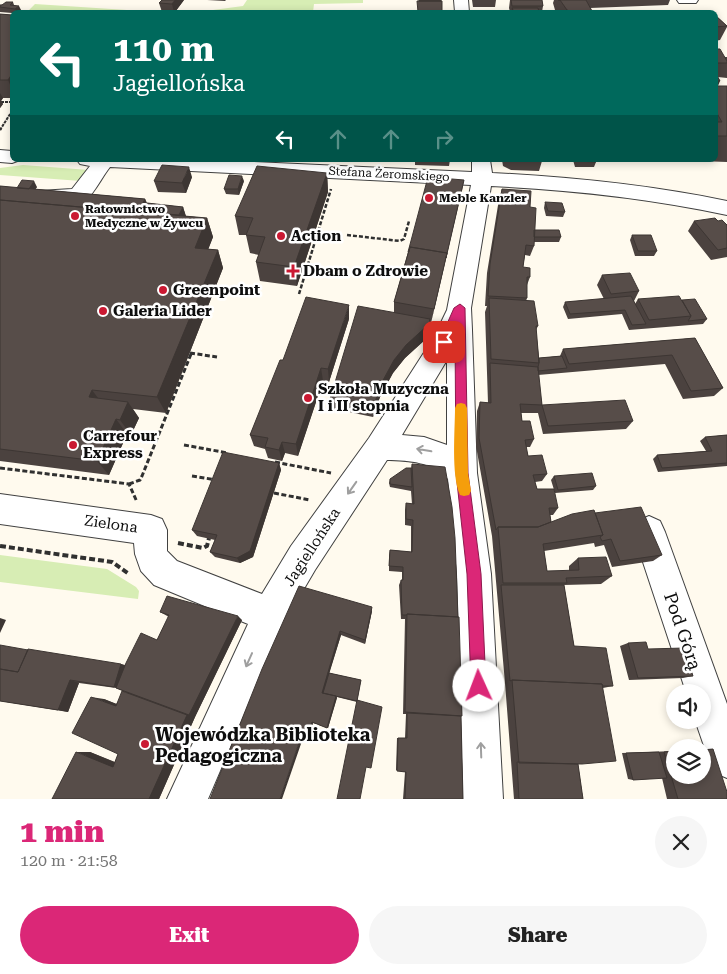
<!DOCTYPE html>
<meta charset="utf-8">
<style>
body{margin:0;font-family:"Roboto Serif",serif;background:#f6f6f6;color:#222;height:100vh;display:flex;flex-direction:column;font-size:19px;white-space:nowrap}
*{box-sizing:border-box;margin:0}
p{font-size:16px;color:#767676}
.icon{flex:none;width:28px;height:28px;fill:none;stroke:currentColor;stroke-width:2;stroke-linecap:round;stroke-linejoin:round}
.map{position:relative;height:799px;overflow:hidden}
.panel{display:flex;flex-direction:column;background:#fff;flex:1}
.panel>*{flex:none}
.banner{position:absolute;left:10px;top:10px;width:708px;height:152px;border-radius:8px;box-shadow:0 2px 8px #0003;background:#00695c;color:#fff;overflow:hidden}
.controls{position:absolute;left:666px;top:684px;display:grid;gap:10px}
.controls a{display:grid;place-items:center;width:45px;height:45px;border-radius:50%;background:#fff;box-shadow:0 2px 8px #0003;font-size:25px}
.pin{position:absolute;display:grid;place-items:center;width:42px;height:42px;color:#fff;margin:-21px;border-radius:10px;box-shadow:0 2px 8px #0006}
.me{position:absolute;width:55px;margin:-28px;rotate:358deg;stroke-linejoin:round;filter:drop-shadow(0 0 4px #0008)}
.turn{display:flex;align-items:center;gap:18px;height:105px;padding:0 20px;font-size:22px}
.turn .icon{width:65px;height:65px;stroke-width:2.5}
.turn b{display:block;font-size:35px;line-height:42px}
.lanes{display:flex;align-items:center;height:48px;padding:0 20px;background:#0003;justify-content:center;gap:25px;direction:ltr}
.lanes .off{opacity:.35}
.round{display:grid;place-items:center;flex:none;width:52px;height:52px;border-radius:26px;background:#f6f6f6}
.head{display:flex;align-items:center;justify-content:space-between;height:85px;padding:0 20px}
h1{font-size:30px;font-weight:800;line-height:38px;color:#db2777}
.action{display:flex;gap:10px;margin-top:auto;padding:10px 20px}
.action a{flex:1;height:58px;border-radius:30px;background:#db2777;color:#fff;font-size:20px;font-weight:800;line-height:58px;text-align:center}
.action a+a{background:#f6f6f6;color:#222}
.map>svg:first-child{display:block}
</style>
<div class="map">
<svg width="727" height="799" viewBox="0 0 727 799">
<rect width="100%" height="100%" fill="#fffaee"/>
<path fill="#d7edb4" d="M247 0H363V3L314 4 313 12H198L243 6Z
M35 4 142 11 61 12 29 10Z
M23 165 89 170 81 181 0 175V168Z
M0 555 107 569 136 587 139 591 138 599 0 582Z"/>
<g fill="none" stroke-linecap="round" stroke-linejoin="round">
<defs>
<path id="minor" d="M454 0H468L469 12H455Z
M677 0H698L696 3H679Z
M0 150 12 151V160H20L12 163 0 162Z
M77 160H212L472 172V160H490L492 173C571 177 649 185 727 201V215C649 198 571 190 491 186L471 308 472 330 477 473 491 574 503 799H463L457 574 448 479C428 461 413 461 387 460L315 570 281 628 208 799H167L248 624 154 585 141 571 135 554 134 543 0 524V494L151 515 162 519 167 530V551L177 561 262 594 291 546 369 438 434 337 447 310 471 185 110 167C102 177 95 192 86 200 79 206 48 203 39 201L36 196 39 191 72 189 90 166 80 164ZM447 360V445L424 437 402 435Z
M649 516 660 521 665 532 727 704V778L713 772 695 720H702V692H686L633 532 638 521Z"/>
</defs>
<use href="#minor" stroke="#414141" stroke-width="2"/>
<path stroke="#303030" stroke-width="2" stroke-dasharray="3 1" stroke-linecap="butt" d="M1 102H12
M0 130 12 111"/>
<path stroke="#303030" stroke-width="2.5" stroke-dasharray="4 2" stroke-linecap="butt" d="M0 130 1 128
M347 235 400 241 404 239 409 221
M299 294 331 189"/>
<path stroke="#303030" stroke-width="3" stroke-dasharray="5 2.5" stroke-linecap="butt" d="M190 353 217 357
M184 445 228 453
M275 462 331 473
M0 468 129 484 137 502
M192 476 217 480
M129 484 140 480 142 476 191 354
M274 493 310 500"/>
<path stroke="#303030" stroke-width="4" stroke-dasharray="6 3" stroke-linecap="butt" d="M178 543 203 548 207 546 209 538
M0 546 112 562 129 574"/>
<use href="#minor" fill="#fff" fill-rule="evenodd"/>
</g>
<path fill="#4b423f" d="M184 0 175 12H162L159 3Z
M207 0H226L225 1Z
M472 0H496L495 7H473Z
M510 0H542L543 6 542 12H510L509 8Z
M554 0H670L668 5 590 8 592 11 591 12H560L558 10H555L553 3Z
M13 2 14 5 21 10 19 12 12 13 0 12V5Z
M0 14 12 15V98H3L1 101 3 104 0 108Z
M715 15 727 26V27L720 40 715 41Z
M715 49 724 57H727V78L718 77 720 81 718 86H727V162L670 160H715Z
M415 160H450L449 166 415 165Z
M502 160H542V161L539 171 511 170 503 166Z
M573 160H596V162L594 167H575Z
M598 160H620L619 162 599 161Z
M327 173 328 192 297 286 260 281 256 262 259 255 250 253 246 235H239L235 216Z
M192 177 186 193 158 192 154 181Z
M464 180 431 323H429L427 338 405 358 393 373 380 397 373 417 344 411 343 413 331 411 330 399 394 312V302L408 252Z
M244 181 239 195 226 194 224 189Z
M0 186 17 188 37 187 35 189 145 199 147 203 183 207 186 216 207 218 213 237 208 249 218 250 223 268 166 413 133 409 139 418 131 435 127 434 109 475 0 461Z
M502 189 530 207 534 230 561 237 559 242H534V246L530 256 525 255 523 267 530 277 527 285V298L526 301 538 326 536 330 539 358 560 356 563 349 695 338 723 388 714 396 683 399 665 364 538 375 542 405 633 421 626 429 543 434 538 413H521L522 421 534 439 530 447H526L528 456 547 474 542 481 535 482 537 489 558 508 553 515H550L551 522 595 513 662 555 653 561 612 567 604 545 595 547 594 543 544 551 547 571H569V566L578 558 612 576 601 584 564 585 574 646 613 686 603 688 578 764 583 799H514L505 683 492 536 476 446 477 411 480 402 488 403 485 312 487 306H485L487 273 499 199Z
M545 202 565 212 563 217 546 216 544 208Z
M694 221H718L727 225V257L711 260 688 231Z
M632 235 657 251 654 256H635L630 240Z
M602 275 639 291 634 301 635 304 638 299 682 300 707 319 703 324 629 330 622 314 568 319 563 307 565 302 604 299 597 285Z
M349 319 329 382 323 381 298 456 285 453 282 461 268 458 265 449 254 446 250 435 283 360Z
M727 435V466L658 472 653 459 657 455 706 451 700 441 705 437Z
M279 463 281 470 253 557 240 563 215 557 210 552 215 540 197 536 192 530Z
M412 464 458 617 462 716H461L463 799H403L405 772 396 770 397 738H405L406 714H403L405 619H401L399 585 401 580H402V572L389 571V556L390 550 411 552V526L405 525V510L406 503 412 504 411 491 390 487 389 483 390 479 411 468Z
M554 476 596 486 593 490 555 493 551 480Z
M372 611 365 644 341 635 329 673 361 680 357 702 337 697 328 728 313 723 308 740 303 738 262 669Z
M160 612 242 620 195 717 159 799H52L90 752 115 762 118 754 104 699 116 704 127 693 116 688 79 683 68 712 0 701 121 664 125 665 157 640 169 617Z
M628 643 648 649 693 676 683 678 629 680 620 646Z
M702 749H713L727 799H667L662 778 633 780 628 779 622 753 675 751V775H702Z"/>
<path fill="#3d3633" d="M175 0H184L175 12H174L172 4Z
M19 6 21 10 19 12H17L15 9Z
M12 74V89L8 80Z
M0 93 3 98 1 101 3 104 0 108Z
M189 167 192 177 186 193 182 183Z
M327 173 328 192 297 286 294 267Z
M242 176 244 181 239 195 238 189Z
M464 180 462 190 431 323 434 309Z
M34 181 37 187 26 203 22 197Z
M145 199 151 213 136 216Z
M183 207 186 217 175 224Z
M207 218 213 237 202 266 195 248Z
M218 250 223 268 166 413 157 397Z
M349 305V319L329 382 328 369Z
M429 324 427 338 405 358 393 373 380 397 373 417 374 405 381 384 394 360 406 345Z
M321 368 323 381 298 456 296 444Z
M92 390 104 406 89 397Z
M128 402 139 418 131 435 120 420Z
M116 419 127 434 109 475 97 461Z
M282 442 285 453 282 461 279 450Z
M279 463 281 470 253 557 240 563 237 558Z
M372 607V611L365 644V640Z
M238 616 242 620 195 717 159 799H149L187 715Z
M0 618 6 620 0 633Z
M340 631 341 635 323 694 322 693Z
M121 664 129 667 122 689 114 687Z
M70 680 79 683 68 712 58 710Z
M336 696 337 698 328 728H327Z
M91 697 104 699 127 708 116 706Z
M312 722 313 723 308 740H306Z
M301 737 303 738 282 799H280Z
M76 752H90L126 767H113Z"/>
<path fill="#574d49" stroke="#3d3633" d="M162 0H175L172 4 159 3Z
M419 0H441V1H419Z
M511 0H542L543 6H512Z
M558 0H586L592 11 572 12 567 10 560 0Z
M417 1H442V12H418Z
M6 2H13L10 5 19 6 15 9 0 7V5H2Z
M512 8H538L539 12H514Z
M0 14 12 15V74L8 80H0Z
M715 15 727 26 715 27Z
M715 49H720L727 61V63H715Z
M715 72 720 81H717L719 83H715Z
M715 86H727V136H715V122H722L715 110Z
M523 160H542V161Z
M576 160H596V162L577 161Z
M162 165 189 167 182 183 154 181Z
M257 166 327 173 294 267 256 262 265 237 246 235 253 218 235 216Z
M229 175 242 176 238 189H224Z
M428 177 464 180 446 258 447 253 410 247 409 252H408Z
M22 180 34 181 29 189 17 188Z
M0 186 145 199 138 212 0 200Z
M502 189 531 191 530 207 536 208 534 246 526 245 523 267 530 268V277H527V298L488 296 490 264Z
M0 200 207 218 195 248 218 250 157 397 92 390 89 397 128 402 120 420 116 419 97 461 0 449Z
M545 202 562 203 565 212 548 211Z
M147 203 183 207 179 215 142 212Z
M715 218 718 221 722 220 727 225V248L718 250 694 221Z
M534 230H559L561 237H534Z
M632 235H651L657 251H638Z
M410 247 447 253 434 309 394 302Z
M630 273 639 291 611 294 602 275Z
M631 296 646 324 632 325 625 310 570 314 565 302Z
M679 296 691 316 649 320 638 299Z
M306 297 349 305 328 369 321 368 296 444 282 442 279 450 265 447 268 438 250 435 280 360H283Z
M489 298 534 301 538 326H536L539 363 491 359Z
M695 299 707 319 688 321 691 316 682 300Z
M358 306 430 319 429 324 406 345 394 360 381 384 374 405 343 399V401L330 399Z
M695 338 723 388 691 391 672 355 569 364 563 349Z
M562 356 567 368 538 371V367L539 363V358Z
M490 363 538 367 542 405 520 404 522 421H530L534 439 525 440 528 456 542 455 547 474 533 475 537 489H554L558 508H549L551 522 538 527H498L496 530 479 438 480 402 491 403Z
M625 400 633 421 548 426 542 405Z
M727 435V463L662 468 657 455 712 451 705 437Z
M223 452 279 463 250 551 237 558 210 552 217 535 192 530Z
M412 464 445 467 452 507 455 538 458 617 407 614V615H402L401 580H403V567L389 566 390 550 412 552 413 520 406 519V503L414 504Z
M406 468H411L412 487 390 484V479Z
M592 473 596 486 558 490 554 476Z
M641 507 662 555 620 561 611 539 602 541 600 537 603 535 595 513Z
M594 510 603 535 543 544 547 571 579 570 578 558 606 557 612 576 566 578 567 583H503L498 527H538L572 514Z
M501 585H564L574 646 606 648 613 686H603L602 684 512 680 510 681Z
M299 586 372 607 365 640 340 631 322 693 336 696 327 728 312 722 306 740 301 737 280 799H210L262 669Z
M167 596 238 616 189 715 116 688 126 663 141 633 157 640 169 615 160 612Z
M407 614 459 617 462 716 405 712Z
M646 642 648 649 684 648 693 676 638 678 628 643Z
M0 645 28 650 18 672 0 669Z
M28 649 121 664 114 687 70 680 58 710 0 701V669L18 672Z
M329 673 361 680 357 701 323 693Z
M512 680 602 684 616 761 582 764 519 763Z
M122 691 187 715 149 799H52L76 752 113 767 118 754 72 733 91 697 116 706Z
M357 700 382 707 371 768 366 767 360 799H337Z
M407 713 461 716 463 799H405L406 772 397 771 398 738H407Z
M713 749 727 792V799H678L664 752 675 751V775H702V750Z
M659 752 667 778 633 780 626 753Z
M517 762 578 764 583 799H519Z"/>
<defs><path id="oneway-shaft" d="M-6 0H5M1.5-3L5.5 0L1.5 3" fill="none" stroke-width="1.6" stroke-linecap="round" stroke-linejoin="round" transform="scale(1.25)"/></defs>
<g stroke="#9f9f9f">
<use href="#oneway-shaft" transform="translate(424 450) rotate(-170)"/>
<use href="#oneway-shaft" transform="translate(352 488) rotate(125)"/>
<use href="#oneway-shaft" transform="translate(249 660) rotate(114)"/>
<use href="#oneway-shaft" transform="translate(481 750) rotate(-92)"/>
</g>
<path fill="#db2777" stroke="#8e194d" d="M460 304 465 308 468 473 481 574 486 686 484 692 479 694 473 692 471 686 467 574 456 473 455 331 448 345 444 346 439 342 454 308Z"/>
<path fill="#f59e0b" d="M461 403 465 404 467 408 468 473 471 491 469 495 464 496 460 495C451 475 455 430 455 408L457 404Z"/>
<g fill="#ca1932" stroke="#fff" stroke-width="2">
<circle cx="429" cy="198" r="5"/>
<circle cx="75" cy="216" r="5"/>
<circle cx="281" cy="236" r="5"/>
<path d="M290.5 263.5h5v5h5v5h-5v5h-5v-5h-5v-5h5z"/>
<circle cx="163" cy="290" r="5"/>
<circle cx="103" cy="311" r="5"/>
<circle cx="308" cy="398" r="5"/>
<circle cx="73" cy="445" r="5"/>
<circle cx="145" cy="744" r="5"/>
</g>
<g text-anchor="middle" dominant-baseline="central" stroke-width="5" stroke-linejoin="round" paint-order="stroke">
<g font-size="12" fill="#0e0e0e" stroke="#fff">
<text transform="translate(389 174) rotate(3)">Stefana Żeromskiego</text>
</g>
<g font-size="12" font-weight="bold" fill="#0e0e0e" stroke="#fff" text-anchor="start">
<text x="439" y="198">Meble Kanzler</text>
<text x="85" y="209">Ratownictwo<tspan x="85" dy="14">Medyczne w Żywcu</tspan></text>
</g>
<g font-size="15" font-weight="bold" fill="#0e0e0e" stroke="#fff" text-anchor="start">
<text x="291" y="236">Action</text>
<text x="303" y="271">Dbam o Zdrowie</text>
<text x="173" y="290">Greenpoint</text>
<text x="113" y="311">Galeria Lider</text>
<text x="318" y="389">Szkoła Muzyczna<tspan x="318" dy="17">I i II stopnia</tspan></text>
<text x="83" y="436">Carrefour<tspan x="83" dy="17">Express</tspan></text>
</g>
<g font-size="15" fill="#0e0e0e" stroke="#fff">
<text transform="translate(111 524) rotate(8)">Zielona</text>
<text transform="translate(312 547) rotate(-57)">Jagiellońska</text>
</g>
<g font-size="18" fill="#0e0e0e" stroke="#fff">
<text transform="translate(683 631) rotate(71)">Pod Górą</text>
</g>
<g font-size="18" font-weight="bold" fill="#0e0e0e" stroke="#fff" text-anchor="start">
<text x="155" y="734">Wojewódzka Biblioteka<tspan x="155" dy="21">Pedagogiczna</tspan></text>
</g>
</g>
</svg>
<div class="controls">
<a><svg class="icon" aria-label="sound" viewBox="0 0 24 24"><path d="M4 9h4l5-4v14l-5-4H4zM17 9q2 3 0 6"/></svg></a>
<a><svg class="icon" aria-label="layers" viewBox="0 0 24 24"><path d="M12 4l9 5-9 5-9-5zM3 14l9 5 9-5"/></svg></a>
</div>
<div class="pin" style="left:444px;top:342px;background:#d93025"><svg class="icon" aria-label="arrive" viewBox="0 0 24 24"><path d="M6 21V4h12l-3 4 3 4H6"/></svg></div>
<svg class="me" style="left:479px;top:686px" viewBox="-20 -20 40 40"><circle r="19" fill="#fff"/><path d="M0-13L10 11 0 6-10 11z" fill="#db2777"/></svg>
<div class="banner">
<div class="turn"><svg class="icon" aria-label="left" viewBox="0 0 24 24"><path d="M17 20v-9H6M10 6l-5 5 5 5"/></svg><div><b>110 m</b>Jagiellońska</div></div>
<div class="lanes"><svg class="icon" aria-label="left" viewBox="0 0 24 24"><path d="M17 20v-9H6M10 6l-5 5 5 5"/></svg><svg class="icon off" aria-label="ahead" viewBox="0 0 24 24"><path d="M12 20V5M6 11l6-6 6 6"/></svg><svg class="icon off" aria-label="ahead" viewBox="0 0 24 24"><path d="M12 20V5M6 11l6-6 6 6"/></svg><svg class="icon off" aria-label="right" viewBox="0 0 24 24"><path d="M7 20v-9h11M14 6l5 5-5 5"/></svg></div>
</div>
</div>
<section class="panel">
<div class="head"><div><h1>1 min</h1><p>120 m · 21:58</p></div><a class="round"><svg class="icon" aria-label="close" viewBox="0 0 24 24"><path d="M6 6l12 12M18 6L6 18"/></svg></a></div>
<div class="action"><a>Exit</a><a>Share</a></div>
</section>
